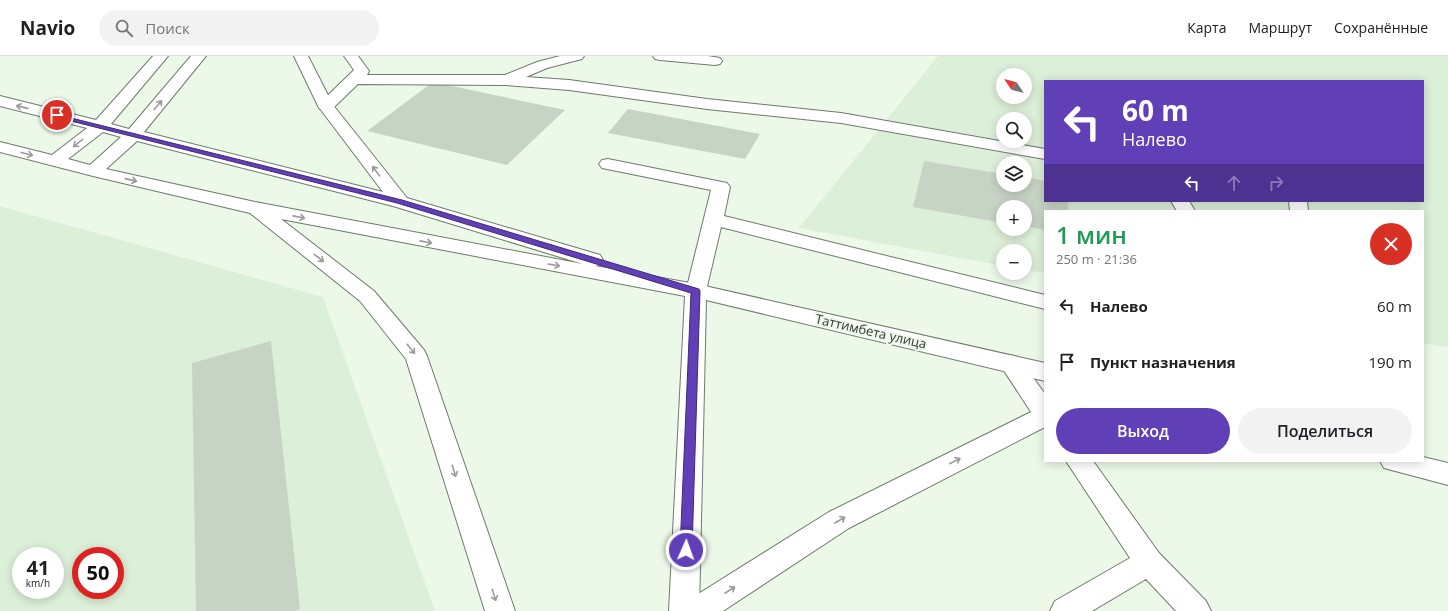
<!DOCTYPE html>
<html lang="ru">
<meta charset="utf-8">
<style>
body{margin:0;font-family:"Open Sans",sans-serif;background:#f2f2f2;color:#202124;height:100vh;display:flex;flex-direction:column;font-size:15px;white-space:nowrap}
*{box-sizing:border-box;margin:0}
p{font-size:13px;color:#757577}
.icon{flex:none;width:22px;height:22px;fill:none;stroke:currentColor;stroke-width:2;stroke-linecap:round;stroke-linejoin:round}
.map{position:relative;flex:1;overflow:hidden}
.panel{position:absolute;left:1044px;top:154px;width:380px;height:252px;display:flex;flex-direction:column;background:#fff;border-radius:0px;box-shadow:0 2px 10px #0003}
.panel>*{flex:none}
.hud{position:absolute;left:1044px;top:24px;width:380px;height:122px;border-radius:0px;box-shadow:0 2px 10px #0003;background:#613fb7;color:#fff;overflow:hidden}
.needle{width:26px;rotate:305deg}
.tools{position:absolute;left:996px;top:12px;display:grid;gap:8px}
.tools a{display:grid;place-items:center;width:36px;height:36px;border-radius:50%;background:#fff;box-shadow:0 2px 10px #0003;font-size:20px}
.speed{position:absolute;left:12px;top:491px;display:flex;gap:8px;font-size:20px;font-weight:700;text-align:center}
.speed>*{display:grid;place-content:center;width:52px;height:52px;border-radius:50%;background:#fff;box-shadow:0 2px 10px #0003;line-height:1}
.speed small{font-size:10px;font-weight:400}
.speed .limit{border:6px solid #d22;background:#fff;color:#111}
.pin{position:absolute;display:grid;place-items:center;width:34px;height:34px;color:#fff;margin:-17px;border:2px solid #fff;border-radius:50%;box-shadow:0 1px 4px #0007}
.me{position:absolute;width:44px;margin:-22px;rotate:2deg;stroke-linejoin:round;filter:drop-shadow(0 0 3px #0008)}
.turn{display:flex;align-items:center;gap:14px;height:84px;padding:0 12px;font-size:18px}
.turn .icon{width:52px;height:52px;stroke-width:2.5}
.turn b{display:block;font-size:28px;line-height:34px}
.lanes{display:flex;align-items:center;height:38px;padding:0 12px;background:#0003;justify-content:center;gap:20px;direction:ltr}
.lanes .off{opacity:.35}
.round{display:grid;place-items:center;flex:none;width:42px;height:42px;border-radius:21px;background:#f2f2f2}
.summary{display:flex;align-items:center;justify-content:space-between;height:68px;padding:0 12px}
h1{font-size:24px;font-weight:600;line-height:30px;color:#1e9e55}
.action{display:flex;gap:8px;margin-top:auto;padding:8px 12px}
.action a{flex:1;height:46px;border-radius:24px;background:#613fb7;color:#fff;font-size:16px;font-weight:600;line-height:46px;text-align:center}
.action a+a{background:#f2f2f2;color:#202124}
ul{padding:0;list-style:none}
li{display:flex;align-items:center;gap:12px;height:56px;padding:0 12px}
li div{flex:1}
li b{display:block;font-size:15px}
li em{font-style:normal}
header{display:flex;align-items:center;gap:24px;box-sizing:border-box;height:56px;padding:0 20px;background:#fff;border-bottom:1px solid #e0e0e0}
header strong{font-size:19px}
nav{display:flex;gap:22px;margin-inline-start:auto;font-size:14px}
.search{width:280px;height:36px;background:#f2f2f2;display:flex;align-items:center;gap:10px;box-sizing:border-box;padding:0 14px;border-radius:22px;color:#757577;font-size:15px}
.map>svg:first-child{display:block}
</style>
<header>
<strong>Navio</strong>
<div class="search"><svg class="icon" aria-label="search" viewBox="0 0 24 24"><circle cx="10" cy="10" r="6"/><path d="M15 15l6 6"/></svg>Поиск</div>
<nav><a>Карта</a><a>Маршрут</a><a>Сохранённые</a></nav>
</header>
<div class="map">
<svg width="1448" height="555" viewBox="0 0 1448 555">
<rect width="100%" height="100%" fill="#ecf9e9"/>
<path fill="#dcefd8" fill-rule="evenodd" d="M938 0H1448V291L1423 287V155H1045V217L1025 214V195H1003V210L799 172ZM1003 19H1025V41H1003ZM1045 25H1423V145H1045ZM1003 63H1025V85H1003ZM1003 107H1025V129H1003ZM1003 151H1025V173H1003Z
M0 150 323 241 435 555H0ZM21 500H55V534H21ZM81 500H115V534H81Z"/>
<path fill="#c7d4c5" d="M433 26 565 54 507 109 367 75Z
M628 53 760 78 745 103 608 77Z
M924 105 1003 118V129H1025V121L1045 125V145H1068V155H1045V174L1025 170V151H1003V167L913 151Z
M271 285 300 553 295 555H196L192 307Z"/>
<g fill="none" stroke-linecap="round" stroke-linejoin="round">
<defs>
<path id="minor" d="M344 0H358L369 15 367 19H505L537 6 560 0H584L582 3 547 12 526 21 569 24 707 43 841 57 1045 93V103L841 67 707 53 569 34 506 29 358 28 332 53 326 55 320 53 318 50 320 47 354 14Z
M653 0H708L720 2 722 5 720 8 715 9 660 4 655 3Z
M608 103 727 127 730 131 724 160 1045 239V253L721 171 706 235 703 240 696 242 689 240 686 235 711 134 602 112 599 108 602 104Z
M1171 145H1189L1195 155H1177Z
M1289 145H1307L1308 155H1290Z
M1010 299 1018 301 1045 338V371L849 472 723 555H682L687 545 829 456 1031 356 999 307 1002 301Z
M1066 405H1093L1159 497 1206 545 1211 555H1176L1146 523 1092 555H1050L1055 545 1130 502Z"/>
<path id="major" d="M153 0H168L111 68 129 73 191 0H206L144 76 383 136 318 50 294 0H308L333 49 407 142 600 199 603 204 600 209 595 210 696 228 1045 307V325L706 244 699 555H669L685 240 281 163 374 235 424 294 427 300 515 555H485L406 303 360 245 250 157 93 120 0 96V86L52 99 87 72 0 50V40L96 64ZM103 76 121 81 90 109 68 103ZM137 85 393 150 583 208 255 146 106 113Z
M1423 401 1448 407V429L1384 412 1380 405H1423Z"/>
</defs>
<use href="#minor" stroke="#6e7a6c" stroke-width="2"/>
<use href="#major" stroke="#6e7a6c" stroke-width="2"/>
<use href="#minor" fill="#fff" fill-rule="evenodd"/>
<use href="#major" fill="#fff" fill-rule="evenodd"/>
</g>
<defs><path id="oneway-shaft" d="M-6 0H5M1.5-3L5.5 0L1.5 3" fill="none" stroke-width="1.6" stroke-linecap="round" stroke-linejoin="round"/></defs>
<g stroke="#999c98">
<use href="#oneway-shaft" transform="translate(158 49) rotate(-50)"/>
<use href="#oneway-shaft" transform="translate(22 51) rotate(-167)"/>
<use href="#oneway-shaft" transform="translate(78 87) rotate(142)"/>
<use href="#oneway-shaft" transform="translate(27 98) rotate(14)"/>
<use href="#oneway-shaft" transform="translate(376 115) rotate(-127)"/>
<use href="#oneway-shaft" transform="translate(131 124) rotate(13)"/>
<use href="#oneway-shaft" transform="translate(299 161) rotate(11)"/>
<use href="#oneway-shaft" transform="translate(426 186) rotate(11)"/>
<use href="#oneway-shaft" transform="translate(319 202) rotate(38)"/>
<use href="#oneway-shaft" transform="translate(554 209) rotate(10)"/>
<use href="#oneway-shaft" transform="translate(411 293) rotate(51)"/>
<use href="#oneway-shaft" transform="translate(955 405) rotate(-27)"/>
<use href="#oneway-shaft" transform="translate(454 415) rotate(72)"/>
<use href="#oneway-shaft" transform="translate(840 464) rotate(-30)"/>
<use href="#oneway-shaft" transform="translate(730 534) rotate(-33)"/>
<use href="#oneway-shaft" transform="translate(494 539) rotate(72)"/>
</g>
<path fill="#613fb7" stroke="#3f2977" d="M55 58 402 144 699 233 700 235 692 494 690 498 686 499 682 498 680 494 691 237 397 147 55 61Z"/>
<g text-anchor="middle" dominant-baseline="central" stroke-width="4" stroke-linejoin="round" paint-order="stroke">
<g font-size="13" fill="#333832" stroke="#ecf9e9">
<text transform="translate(871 275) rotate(13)">Таттимбета улица</text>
</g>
</g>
</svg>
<div class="tools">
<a><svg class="needle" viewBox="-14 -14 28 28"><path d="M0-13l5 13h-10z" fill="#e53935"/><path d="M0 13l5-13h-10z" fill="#757577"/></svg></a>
<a><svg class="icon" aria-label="search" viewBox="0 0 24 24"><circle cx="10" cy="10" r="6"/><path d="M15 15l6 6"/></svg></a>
<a><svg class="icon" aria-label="layers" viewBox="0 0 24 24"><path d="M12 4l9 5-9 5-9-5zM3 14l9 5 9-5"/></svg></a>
<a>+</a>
<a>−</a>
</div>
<div class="speed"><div>41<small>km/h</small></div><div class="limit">50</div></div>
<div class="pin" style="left:57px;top:59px;background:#d93025"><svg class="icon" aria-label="arrive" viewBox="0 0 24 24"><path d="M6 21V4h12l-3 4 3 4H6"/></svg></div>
<svg class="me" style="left:686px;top:494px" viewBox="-20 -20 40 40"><circle r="17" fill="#613fb7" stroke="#fff" stroke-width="3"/><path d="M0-11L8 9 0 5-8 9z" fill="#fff"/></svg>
<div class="hud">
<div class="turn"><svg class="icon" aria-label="left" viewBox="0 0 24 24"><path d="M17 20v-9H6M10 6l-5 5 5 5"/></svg><div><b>60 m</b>Налево</div></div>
<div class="lanes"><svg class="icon" aria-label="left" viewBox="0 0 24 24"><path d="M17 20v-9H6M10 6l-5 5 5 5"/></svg><svg class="icon off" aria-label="ahead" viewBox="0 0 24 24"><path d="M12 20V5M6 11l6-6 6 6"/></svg><svg class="icon off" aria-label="right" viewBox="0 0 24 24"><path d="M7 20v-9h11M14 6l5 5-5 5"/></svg></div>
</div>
<section class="panel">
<div class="summary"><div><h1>1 мин</h1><p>250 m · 21:36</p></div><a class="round" style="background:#d93025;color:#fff"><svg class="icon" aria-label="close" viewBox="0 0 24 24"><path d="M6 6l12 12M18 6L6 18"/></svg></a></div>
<ul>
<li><svg class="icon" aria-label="left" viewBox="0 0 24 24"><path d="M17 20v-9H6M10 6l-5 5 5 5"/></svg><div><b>Налево</b></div><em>60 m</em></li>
<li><svg class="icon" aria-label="arrive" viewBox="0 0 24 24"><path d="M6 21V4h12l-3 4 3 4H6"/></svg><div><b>Пункт назначения</b></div><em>190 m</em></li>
</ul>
<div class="action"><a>Выход</a><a>Поделиться</a></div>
</section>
</div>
